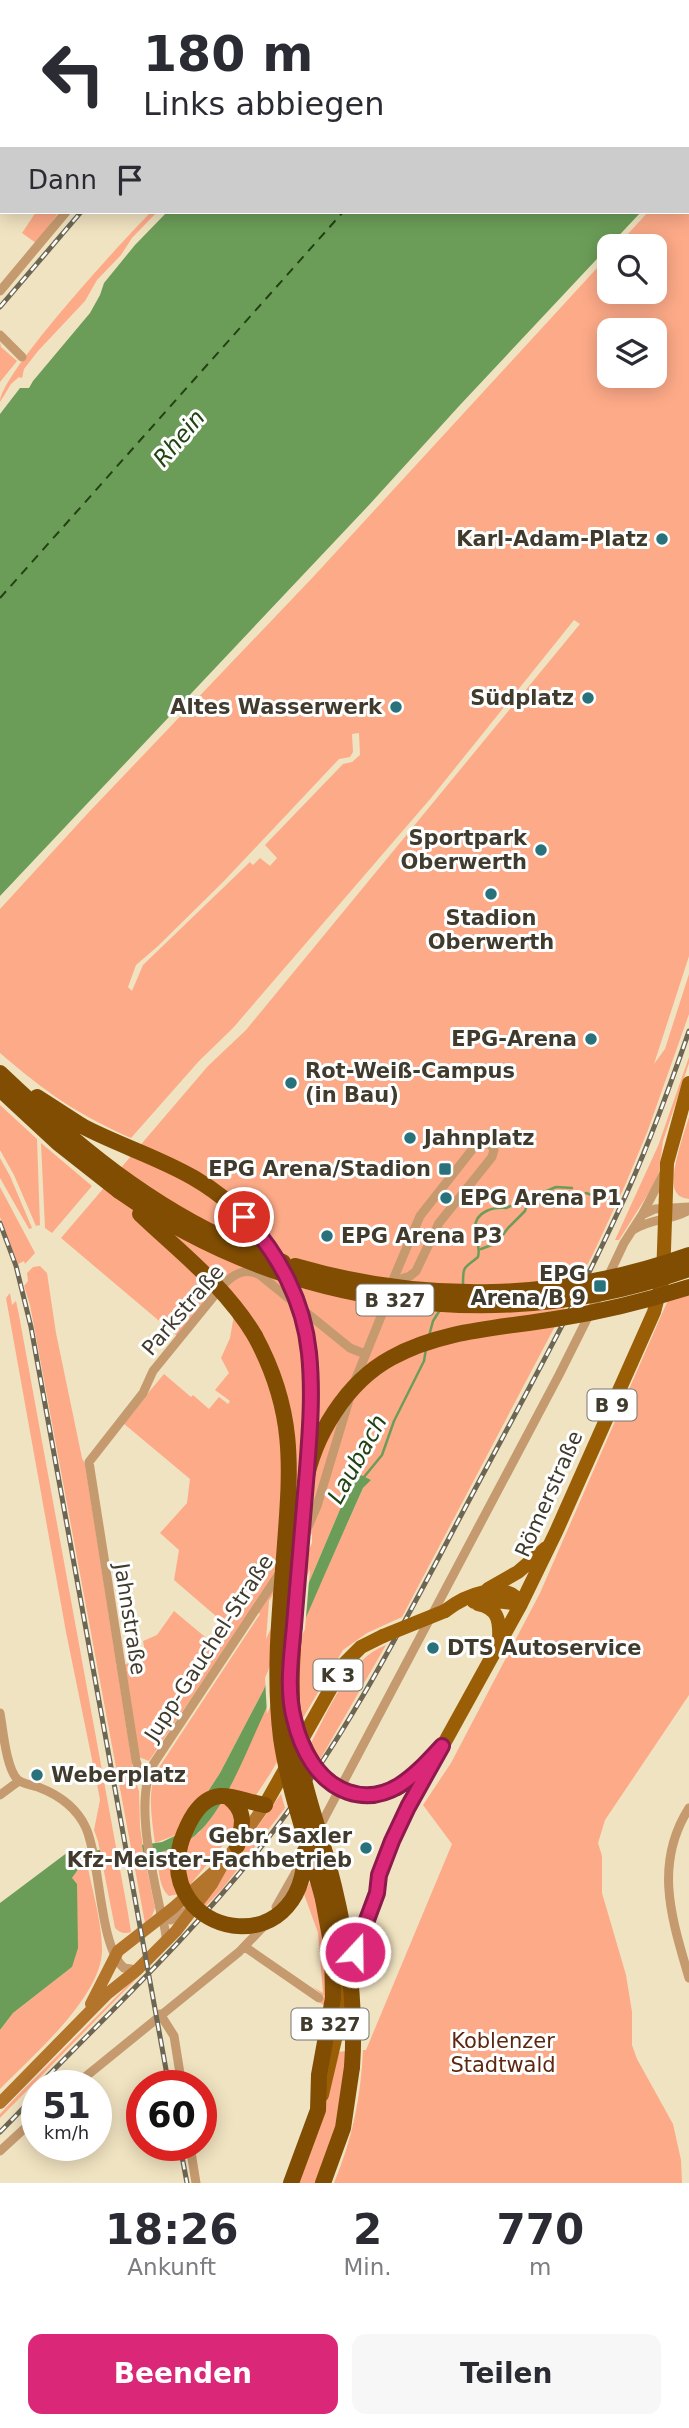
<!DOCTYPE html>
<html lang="de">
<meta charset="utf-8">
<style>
body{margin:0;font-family:"DejaVu Sans",sans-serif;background:#f7f7f7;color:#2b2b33;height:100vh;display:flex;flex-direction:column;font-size:26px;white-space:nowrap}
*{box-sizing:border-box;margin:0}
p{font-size:23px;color:#7c7c81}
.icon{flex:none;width:38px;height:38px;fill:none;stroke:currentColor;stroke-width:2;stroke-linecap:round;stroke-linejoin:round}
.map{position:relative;height:2183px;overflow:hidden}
.panel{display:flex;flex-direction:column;background:#fff;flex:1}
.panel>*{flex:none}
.top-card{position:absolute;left:0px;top:0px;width:690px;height:214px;box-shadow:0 4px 18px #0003;background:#fff;color:#2b2b33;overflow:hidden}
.fabs{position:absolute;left:597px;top:234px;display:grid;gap:14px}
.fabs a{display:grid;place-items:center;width:70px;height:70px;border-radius:14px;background:#fff;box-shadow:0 4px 18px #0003;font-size:35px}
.speed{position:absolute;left:21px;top:2070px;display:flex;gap:14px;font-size:35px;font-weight:700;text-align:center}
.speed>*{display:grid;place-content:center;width:91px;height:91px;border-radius:50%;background:#fff;box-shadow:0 4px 18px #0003;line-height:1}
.speed small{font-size:18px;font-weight:400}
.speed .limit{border:10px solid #d22;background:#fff;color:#111}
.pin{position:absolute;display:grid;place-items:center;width:60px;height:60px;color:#fff;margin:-30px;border:4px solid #fff;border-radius:50%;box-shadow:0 2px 7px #0007}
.me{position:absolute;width:77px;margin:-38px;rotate:21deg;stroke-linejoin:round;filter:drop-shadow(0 0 5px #0008)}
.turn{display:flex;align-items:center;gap:24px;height:147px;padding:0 28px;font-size:32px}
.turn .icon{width:91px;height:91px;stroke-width:2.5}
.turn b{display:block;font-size:49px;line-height:60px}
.then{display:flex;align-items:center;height:66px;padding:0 28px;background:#0003;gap:14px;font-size:26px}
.eta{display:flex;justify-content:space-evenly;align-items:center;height:119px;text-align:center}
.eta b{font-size:42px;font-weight:700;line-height:49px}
.action{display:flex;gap:14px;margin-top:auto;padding:14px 28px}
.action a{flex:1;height:80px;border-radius:14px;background:#db2777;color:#fff;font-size:28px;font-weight:700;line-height:80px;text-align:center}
.action a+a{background:#f7f7f7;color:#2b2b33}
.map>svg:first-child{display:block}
</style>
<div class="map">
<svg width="689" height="2183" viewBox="0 0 689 2183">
<rect width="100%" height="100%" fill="#f0e3c1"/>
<path fill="#fdaa88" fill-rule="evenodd" d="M689 170V956L654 1064 665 1049 689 974V1014L648 1130 626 1183 593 1254 402 1617 367 1633 343 1650 270 1774 243 1815 238 1827 190 1885 174 1882 178 1894 169 1896C158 1886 159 1868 157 1854L181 1845 200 1832 241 1762 363 1488 370 1480 359 1474 341 1507 263 1691 220 1773 181 1833 155 1843C152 1820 147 1794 156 1772L260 1614 252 1608 149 1761 139 1757 123 1665 146 1658 143 1641 157 1635 174 1611 211 1642 224 1623 174 1580 179 1550 160 1533 187 1503 190 1479 123 1423 164 1374 191 1397 193 1395 209 1409 219 1397 228 1404 230 1401 215 1390 229 1373 221 1358 230 1338 234 1315 215 1291 177 1336 61 1238 208 1066 246 1030 580 624 574 620 431 798 233 1028 199 1061 131 1138C78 1115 44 1091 0 1053V909L89 812 314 576 609 255V292H654V247H616L648 212H688ZM609 331H654V376H609ZM359 733 360 755 352 762 343 764 265 845 277 858 270 866 260 858 253 865 250 862 143 965 132 991 128 987 136 965 158 946 223 882 339 759 350 757 353 752 352 734ZM312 1533V1543L266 1639 269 1601Z
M36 212H59L36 243 22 233Z
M151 212H157L132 238 121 255 97 280 85 301 38 351 24 369 22 378 19 377 11 384 0 402C0 374 125 238 151 212Z
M0 342 1 347 17 361 0 382Z
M689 1057V1063L663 1141 658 1178 619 1240H615L658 1146Z
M0 1105 37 1139 40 1225 36 1226 14 1175 0 1150Z
M689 1117V1199C683 1198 678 1197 675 1190 669 1176 684 1133 689 1117Z
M41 1143 92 1186 52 1233 45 1228Z
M0 1158 10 1176 32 1228 29 1229 0 1178Z
M0 1187 35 1253 25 1264 24 1261 18 1264 0 1217Z
M40 1266 47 1273 56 1333 82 1458 85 1464 134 1776 139 1791 140 1827 145 1860 155 1908 152 1916 145 1923 30 1305 24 1286 28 1281 27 1273 33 1267Z
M10 1293 12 1305 16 1301 19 1315 128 1913 131 1932C124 1934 120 1933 115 1928L98 1841 94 1830 100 1800 97 1784 66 1632 6 1298Z
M689 1293V1695L605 1820 598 1843 602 1856V1893L626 1975 632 2012V2045L637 2059 673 2124 681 2160 682 2183H334C352 2140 361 2097 363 2050H366L452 1844 423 1805 451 1763 540 1593 668 1300Z
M386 1645 318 1763 310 1745C328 1712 349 1658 386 1645Z
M281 1794 285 1808 223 1888 205 1907 202 1904Z
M82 1864H87C92 1888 102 1924 102 1948 104 1995 31 2057 0 2089V2030L13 2013 72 1967V1878Z
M309 1883 312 1884 326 1939 327 2007 320 2003 324 1996 313 1987 323 1993 318 1933 304 1894Z
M139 1974V1976L0 2118V2114L17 2096Z
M346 2051 341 2114 317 2183H298L320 2123 339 2052Z"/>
<path fill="#6c9d58" d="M401 0H689V158L688 160V2H399Z
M167 212H641L460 405 369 505 0 896V414L20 388H29L33 381 90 313 100 295 104 283 135 245Z
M359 1474 371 1480 363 1488C329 1564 296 1641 262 1718 247 1750 226 1805 201 1830 186 1846 165 1852 144 1856L142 1845 162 1842 181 1833 220 1773 263 1691 341 1507Z
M100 1850 102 1862 82 1864 72 1878 77 1884 78 1948 72 1967 13 2013 0 2030V1903L68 1852Z"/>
<path fill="#f0e3c1" d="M310 1569 305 1629 267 1714 265 1678Z"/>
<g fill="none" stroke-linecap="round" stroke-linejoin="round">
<path stroke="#6c9d58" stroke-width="2.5" d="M586 1193 615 1203
M481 1249 497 1243 508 1228 525 1211 529 1198
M463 1284C463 1265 464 1269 478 1257 481 1246 475 1239 475 1228 475 1211 494 1207 506 1208L556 1187 572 1188
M429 1336 433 1321 440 1310
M364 1477 382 1455 394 1421 424 1361 426 1349"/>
<path stroke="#214211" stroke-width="2" stroke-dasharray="9 7" stroke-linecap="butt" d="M529 2 530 0
M0 598 343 212"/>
<path stroke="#c59a6f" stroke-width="9" d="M103 0 107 2
M40 2 41 0
M235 2 236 0
M0 79 2 78
M0 158 2 159
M0 291 66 212
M0 335 22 357
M642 1215 655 1209 689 1207
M633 1230C651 1218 671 1221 689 1210
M607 1279 624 1243 642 1215 665 1171
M390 1287 420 1216 475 1146 483 1142 491 1145 494 1150 492 1157 439 1223 416 1271 410 1276 392 1282
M354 1383 382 1314 384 1301
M304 1536 317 1506 349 1400
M0 1713C3 1729 6 1769 18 1780 23 1784 32 1785 38 1787 59 1795 77 1808 86 1828 101 1863 99 1946 124 1968L137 1970
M147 1777 140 1772 136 1761 89 1462 143 1393 153 1371 223 1285C234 1274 245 1267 260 1275L350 1348 365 1354
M0 1795 19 1781
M689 1808C653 1865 672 1919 689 1978
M318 1830 559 1375 601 1291
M276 1907 297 1870
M162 1918 171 1920 191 1908
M166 1942C167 1930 162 1921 160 1909 152 1870 134 1798 154 1763L279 1574
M245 1947 319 1998
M160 2014 174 2036 182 2086
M74 2086 239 1952 265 1925
M190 2146 196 2183
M0 2151 37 2117"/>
<path stroke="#b3742b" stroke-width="12" d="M91 2004 118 1951 173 1908 217 1869
M0 2103 107 1994 137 1970 176 1931 212 1884 222 1866 265 1805"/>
<path stroke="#9a5e07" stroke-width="14" d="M488 1589 518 1572 546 1548
M474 1602 488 1600 521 1604
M478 1604C499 1608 500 1622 499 1641
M445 1611C464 1596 505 1578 521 1604
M265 1805 345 1663 361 1647 383 1636
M361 1931 369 1916 377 1893 378 1880 382 1865 399 1825 521 1604 556 1532 654 1312 663 1278 667 1163 689 1083
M322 2095 362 1924"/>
<path stroke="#804d03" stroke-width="16" d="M0 1073C84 1153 171 1225 283 1262
M0 1089 58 1143 119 1191
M37 1097 82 1126
M255 1336C295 1410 291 1464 285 1544
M397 1788 412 1778 442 1746
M228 1797C247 1811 243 1826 237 1846
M181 1842C187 1825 198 1798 220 1796 234 1795 251 1803 265 1805
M291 2183 318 2110 319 2075 333 1998 332 1948 323 1899
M323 2183 343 2128 352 2067"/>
<defs>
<path id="rail" d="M202 2 203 0
M0 307 81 212
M0 1223 16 1266 31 1327 169 2086
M38 2086C115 2007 196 1930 265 1842 349 1735 410 1611 474 1491 523 1399 574 1307 618 1212 646 1153 668 1092 689 1031
M0 2132 37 2094
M180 2146 187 2183"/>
</defs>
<use href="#rail" stroke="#6d6653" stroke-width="5"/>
<use href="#rail" stroke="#fff" stroke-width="2.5" stroke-dasharray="8" stroke-linecap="butt"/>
<path stroke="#9a5e07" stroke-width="14" d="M383 1636 445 1611"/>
<path stroke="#804d03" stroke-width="16" d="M82 1126C118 1145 158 1157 194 1178 256 1214 299 1278 309 1350 312 1376 311 1403 310 1430
M119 1191C286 1308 497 1337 689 1269
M140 1214C181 1253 225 1286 255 1336
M295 1266C426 1304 560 1301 689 1255
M285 1544C280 1609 273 1673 281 1738 289 1792 309 1846 323 1899
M303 1743C320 1784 354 1808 397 1788
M181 1842C155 1937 304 1967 305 1851
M352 2067C357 1998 346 1929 328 1863 317 1824 303 1785 296 1745 288 1693 293 1643 297 1592 300 1557 300 1521 305 1486 313 1436 347 1382 391 1358 441 1330 500 1328 555 1319 601 1312 645 1301 689 1287"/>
</g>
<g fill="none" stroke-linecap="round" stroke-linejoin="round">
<defs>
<path id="route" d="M244 1217C279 1254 304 1302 309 1353 313 1392 310 1431 307 1470 303 1518 299 1565 295 1613 293 1646 285 1685 294 1719 301 1749 317 1781 348 1792 389 1806 417 1773 442 1746L408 1807 392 1841 379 1875 377 1893 355 1952"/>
</defs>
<use href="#route" stroke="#8e194d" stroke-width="18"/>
<use href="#route" stroke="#db2777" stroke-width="12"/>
</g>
<g fill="#29717b" stroke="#fff" stroke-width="2.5">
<circle cx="662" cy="539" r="7"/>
<circle cx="588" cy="698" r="7"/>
<circle cx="396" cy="707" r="7"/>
<circle cx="541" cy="850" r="7"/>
<circle cx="491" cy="894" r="7"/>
<circle cx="591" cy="1039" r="7"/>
<circle cx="291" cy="1083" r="7"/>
<circle cx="410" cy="1138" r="7"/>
<rect x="438" y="1162" width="14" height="14" rx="3.5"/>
<circle cx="446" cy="1198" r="7"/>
<circle cx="327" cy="1236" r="7"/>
<rect x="593" y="1279" width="14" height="14" rx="3.5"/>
<circle cx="433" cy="1648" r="7"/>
<circle cx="37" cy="1775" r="7"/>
<circle cx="366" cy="1848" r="7"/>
</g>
<g text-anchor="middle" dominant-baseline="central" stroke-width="6" stroke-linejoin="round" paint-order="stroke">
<g fill="#fff" stroke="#79766c" stroke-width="2">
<rect x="356.5" y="1284.5" width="77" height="31" rx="5"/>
<rect x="587.5" y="1389.5" width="49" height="31" rx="5"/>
<rect x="313.5" y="1659.5" width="49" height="31" rx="5"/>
<rect x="291.5" y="2008.5" width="77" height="31" rx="5"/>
</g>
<g font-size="19" font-weight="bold" fill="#403b2d">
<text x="395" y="1300">B 327</text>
<text x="612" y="1405">B 9</text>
<text x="338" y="1675">K 3</text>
<text x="330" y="2024">B 327</text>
</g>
<g font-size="21" font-weight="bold" fill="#403b2d" stroke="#fff" text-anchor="end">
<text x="648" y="539">Karl-Adam-Platz</text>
<text x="574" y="698">Südplatz</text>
<text x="382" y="707">Altes Wasserwerk</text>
<text x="527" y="838">Sportpark<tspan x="527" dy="24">Oberwerth</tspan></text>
<text x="491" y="918" text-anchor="middle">Stadion<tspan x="491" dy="24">Oberwerth</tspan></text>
<text x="577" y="1039">EPG-Arena</text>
<text x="305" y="1071" text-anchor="start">Rot-Weiß-Campus<tspan x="305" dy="24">(in Bau)</tspan></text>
<text x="424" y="1138" text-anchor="start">Jahnplatz</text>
<text x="431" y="1169">EPG Arena/Stadion</text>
<text x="460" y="1198" text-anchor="start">EPG Arena P1</text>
<text x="341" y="1236" text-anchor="start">EPG Arena P3</text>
<text x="586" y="1274">EPG<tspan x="586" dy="24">Arena/B 9</tspan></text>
<text x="447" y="1648" text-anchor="start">DTS Autoservice</text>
<text x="51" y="1775" text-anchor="start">Weberplatz</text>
<text x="352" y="1836">Gebr. Saxler<tspan x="352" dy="24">Kfz-Meister-Fachbetrieb</tspan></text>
</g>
<g font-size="21" fill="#403b2d" stroke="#fff">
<text transform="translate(183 1310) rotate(-49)">Parkstraße</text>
<text transform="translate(549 1494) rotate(-66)">Römerstraße</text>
<text transform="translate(130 1619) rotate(81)">Jahnstraße</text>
<text transform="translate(209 1648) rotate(-57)">Jupp-Gauchel-Straße</text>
</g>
<g font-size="21" fill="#5d2811" stroke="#fff">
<text x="503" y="2041">Koblenzer<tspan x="503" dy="24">Stadtwald</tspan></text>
</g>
<g font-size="23" font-style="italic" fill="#214211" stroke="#fff">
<text transform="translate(179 438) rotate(-50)">Rhein</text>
<text transform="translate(357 1459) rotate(-61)">Laubach</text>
</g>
</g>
</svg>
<div class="fabs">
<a><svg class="icon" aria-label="search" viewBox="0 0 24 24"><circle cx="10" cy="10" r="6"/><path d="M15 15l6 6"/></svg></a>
<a><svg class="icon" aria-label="layers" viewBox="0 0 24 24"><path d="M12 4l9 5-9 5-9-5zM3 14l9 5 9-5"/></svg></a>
</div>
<div class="speed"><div>51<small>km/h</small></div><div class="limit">60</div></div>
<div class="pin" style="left:244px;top:1217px;background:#d93025"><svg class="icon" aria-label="arrive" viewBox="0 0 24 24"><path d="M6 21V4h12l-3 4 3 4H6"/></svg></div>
<svg class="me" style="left:355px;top:1952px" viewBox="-20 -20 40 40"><circle r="17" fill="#db2777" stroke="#fff" stroke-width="3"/><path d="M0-11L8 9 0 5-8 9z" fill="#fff"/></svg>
<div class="top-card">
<div class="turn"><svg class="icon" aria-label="left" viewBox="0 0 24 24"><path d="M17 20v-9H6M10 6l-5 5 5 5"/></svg><div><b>180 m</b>Links abbiegen</div></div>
<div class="then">Dann<svg class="icon" aria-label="arrive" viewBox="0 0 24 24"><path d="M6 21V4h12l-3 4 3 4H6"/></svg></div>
</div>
</div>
<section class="panel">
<div class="eta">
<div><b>18:26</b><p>Ankunft</p></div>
<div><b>2</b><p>Min.</p></div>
<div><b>770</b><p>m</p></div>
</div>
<div class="action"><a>Beenden</a><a>Teilen</a></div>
</section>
